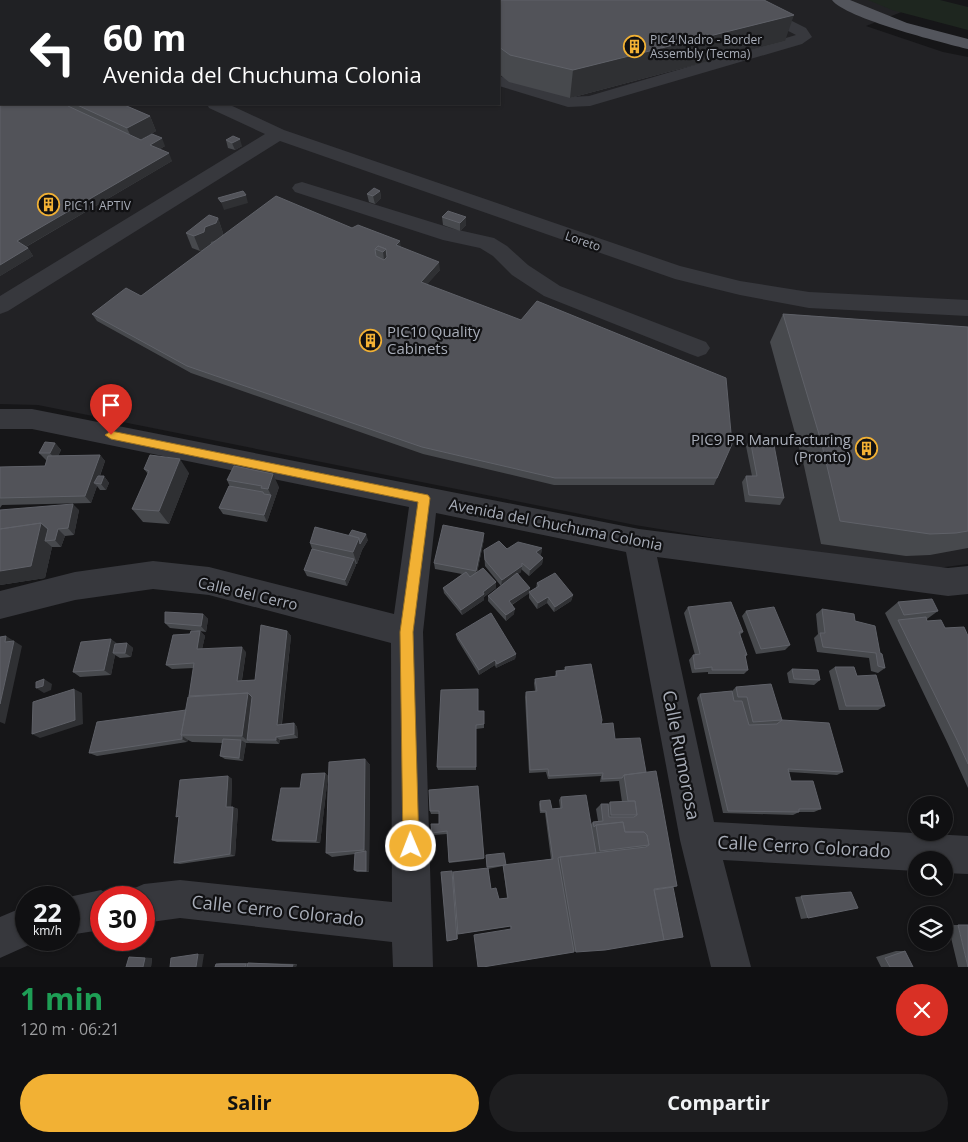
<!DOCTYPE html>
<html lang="es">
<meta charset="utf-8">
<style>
body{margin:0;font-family:"Open Sans",sans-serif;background:#1e1e20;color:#f1f3f6;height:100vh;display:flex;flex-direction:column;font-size:19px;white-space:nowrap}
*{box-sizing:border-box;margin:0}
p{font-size:16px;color:#9c9d9f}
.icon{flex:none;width:28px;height:28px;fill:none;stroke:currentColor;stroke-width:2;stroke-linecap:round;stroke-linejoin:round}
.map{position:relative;height:967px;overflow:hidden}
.side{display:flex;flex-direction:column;background:#101012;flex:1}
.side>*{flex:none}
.top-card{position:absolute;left:0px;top:0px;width:500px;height:105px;box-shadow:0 1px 4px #0004,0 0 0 1px #303032;background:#202124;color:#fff;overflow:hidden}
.tools{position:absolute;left:908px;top:796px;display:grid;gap:10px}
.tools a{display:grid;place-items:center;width:45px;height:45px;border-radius:50%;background:#101012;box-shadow:0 1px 4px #0004,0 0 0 1px #303032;font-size:25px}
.speed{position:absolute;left:15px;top:886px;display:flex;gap:10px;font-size:25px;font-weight:700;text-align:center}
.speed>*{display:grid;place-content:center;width:65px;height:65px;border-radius:50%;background:#101012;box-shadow:0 1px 4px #0004,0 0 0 1px #303032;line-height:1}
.speed small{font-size:12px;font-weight:400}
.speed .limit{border:8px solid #d22;background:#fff;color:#111}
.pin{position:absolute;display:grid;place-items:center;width:42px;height:42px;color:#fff;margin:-51px -21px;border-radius:50% 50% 50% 0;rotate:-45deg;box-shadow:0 0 5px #0007}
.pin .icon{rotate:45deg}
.me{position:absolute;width:55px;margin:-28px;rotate:359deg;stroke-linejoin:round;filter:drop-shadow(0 0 4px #0008)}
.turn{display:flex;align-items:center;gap:18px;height:105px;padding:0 20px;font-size:22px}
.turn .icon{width:65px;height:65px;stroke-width:2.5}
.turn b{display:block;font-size:35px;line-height:42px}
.round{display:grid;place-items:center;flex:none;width:52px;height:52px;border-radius:26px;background:#1e1e20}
.summary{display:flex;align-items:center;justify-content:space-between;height:85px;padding:0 20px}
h1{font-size:30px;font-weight:700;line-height:38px;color:#1e9e55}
.action{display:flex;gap:10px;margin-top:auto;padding:10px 20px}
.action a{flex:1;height:58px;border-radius:30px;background:#f2b134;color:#111;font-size:20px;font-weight:700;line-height:58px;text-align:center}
.action a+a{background:#1e1e20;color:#f1f3f6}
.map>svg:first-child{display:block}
</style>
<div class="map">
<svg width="968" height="967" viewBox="0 0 968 967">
<rect width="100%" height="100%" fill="#161618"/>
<path fill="#222225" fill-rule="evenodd" d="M0 0H932L866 26 943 52 968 57V564L915 571 635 525 38 405 0 404ZM1 1H499V104H1Z"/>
<path fill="#1e261f" d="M868 0H940L968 7V30L892 10Z"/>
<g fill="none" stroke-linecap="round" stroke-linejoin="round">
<path fill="#37383d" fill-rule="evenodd" d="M382 0H396L397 1H383Z
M732 0H750L806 28 812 37 802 44 590 106 568 107 499 86V76L569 97 589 96 796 35 734 3Z
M207 104H228L284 130 680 266 740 281 809 292 968 300V316L809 308 740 295 675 279 280 141 8 311 0 314V296L265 134 209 108Z
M302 182 454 229 494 238 507 246 528 265 560 286 706 342 710 348 706 354 698 357 690 354 544 296 512 275 493 256 480 248 443 240 295 192 292 188 295 184Z
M0 409H32L639 529 948 568 968 566V594L948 596 657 557 714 822 968 836V874L944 873V860H916V871L723 860 751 967H711L680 840 626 552 436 513 423 632 433 967H393L392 942 180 918 144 923V898H127L130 890 144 884 180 880 392 902 391 643 209 595 153 589 75 600 0 619V591L75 572 153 561 209 567 394 614 409 507 32 429H0Z
M101 890 115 898H101V930L69 935V898H64Z
M26 906V940H40L0 958V917Z"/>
<path fill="#53555c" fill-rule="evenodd" d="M832 0H850L907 23 968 39V49C943 43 845 18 832 0Z
M0 34H1V44H0Z"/>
</g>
<path fill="#47494d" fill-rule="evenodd" d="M397 0H764L785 41 570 98 509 82 499 74V1H398Z
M0 74 1 104H122L150 116 156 131 140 140 165 146 160 149 172 161 26 247 28 248 33 256 0 276Z
M226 140 242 146 235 150 228 148Z
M380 191 381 198 375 204 369 202 367 194Z
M442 217H466V225L460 231 443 225Z
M218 218 223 233V236L400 247 440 270 427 284 717 478 714 485H554L423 454 191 373 97 321 92 314 141 296 202 251H200L192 248 186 233Z
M783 314 968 327V548L930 555 906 556 821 544 804 466 770 342Z
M750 439 784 498 780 505 745 502 742 482 746 476H752L746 446Z
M55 443 61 450 58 456 100 455 105 461 100 476H104L109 483 106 490H100L97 486 91 503 2 505 0 508V467L45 466 47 460H46L39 453Z
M144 469 189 473 169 524 143 522 132 509 148 474Z
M227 480 279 487 267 522 223 514 219 508 230 487Z
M0 510H79L74 535 65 536 61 547H52L45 578 0 585Z
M484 539 477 573 496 582V588L484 597V600L462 615 444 593 443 588 462 574 435 569 434 563Z
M368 540 362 550 357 564H356V565L347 586 307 576 304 570 312 549 310 543Z
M542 548 541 554 540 555 543 558 542 564 529 576 521 569V572L518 574 530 592 536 588 537 583 573 595 571 601 554 612 547 603 537 609 529 598V593L512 605 514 614 506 621 488 601V596L501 586 485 566 484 550Z
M898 602 938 611 927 619V621L968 636V788L948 744 885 613Z
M688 607 743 632 740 635 747 655 745 657 748 670 744 674H708V672L692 673 689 660 693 655H695L684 613Z
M822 609 855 621 880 653 885 668 878 673 871 671 869 658 817 652 814 638 818 634 816 614Z
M746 611 790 645 785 650 756 654 742 616Z
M203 614 208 619 206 632 200 631 205 636 202 649 246 652 242 680H255L287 631 291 636 282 724 294 723 297 727 298 738 280 740 279 744 246 743 243 761 225 759 220 756 222 743 192 742 188 740 187 742 97 756 89 753 186 710 194 668 172 669 166 665 190 634 198 631 170 628 165 623Z
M456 634 516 654 515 659 496 668 495 665 479 675 457 639Z
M127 643 133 648 131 657 120 658 115 655 111 675 80 677 73 672 117 644Z
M565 667 601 724 646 772 677 886 673 887 576 952 511 929 510 926 458 934V939L447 941 453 872 487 868 486 855 506 865 551 859 545 813H540L539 804 540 801 552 809 560 808 559 800 561 797 591 824 593 822 598 821 596 809 601 804H608L610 802H622L619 781 600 782 601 776 548 779 546 772 529 773 525 697 526 692 535 691 534 683 535 679 555 676 556 671 564 670ZM503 866 507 898 499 899 491 889 488 869Z
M835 667 857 676 885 706 878 710H839L829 671Z
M792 669 820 680 814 685 789 683 787 673Z
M736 687 782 720 843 772 837 775 789 772 791 781 821 809 814 812H799L793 815 723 813 697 698 700 694 732 691Z
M478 711H484V728L476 729V770H438L437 767Z
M365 759 370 765 369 872H357L354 870 355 854 332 857 326 853Z
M325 773 328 776 320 843 277 842 272 840 300 788Z
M228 776 232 779 231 807H233L238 809 235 856 180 864 174 863Z
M478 786 484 859 449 863 447 834 433 835 432 833 439 824V814H431L430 811Z
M851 892 808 918 801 919 795 897Z
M948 925H958L968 967H958Z
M896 951H905L913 967H881L876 957Z
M129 957 152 958 151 967Z
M221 963H253L297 964 296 967H215L216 964Z"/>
<path fill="#2f3033" d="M794 15 785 41 570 98 573 70Z
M150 116 156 131 134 143 127 128Z
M162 138 165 146 154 152 150 145Z
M240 139 242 146 235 150 232 143Z
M169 153 172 161 22 249 17 241Z
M380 191 381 198 375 204 373 196Z
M246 195 248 203 224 210 221 202Z
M466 217V225L460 231V223Z
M218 218 223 233 222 238 211 242 210 248 200 251 194 236Z
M400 241 401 249 396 245Z
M28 248 33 256 0 276V265Z
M386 249 388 265 385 267 383 252Z
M439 262 440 270 422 290 421 282Z
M55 443 61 450 56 460 50 453Z
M100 455 105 461 97 483H94L97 486 91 503 85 496Z
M180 459 189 473 169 524 159 511Z
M273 474 279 487 267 522 264 515 271 495 268 489Z
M104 476 109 483 106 490 101 484Z
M73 504 79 510 74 535 68 528Z
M41 523 54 536 45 541 52 547 45 578 0 585V571Z
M58 529 65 536 61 547 55 540Z
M484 533V539L476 577V571Z
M366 534 368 540 362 550 357 564 353 552 359 538Z
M542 548 541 554 535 558 536 552Z
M543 558 542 564 529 576 530 570Z
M354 559 356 565 347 586 345 580Z
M522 566 521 572 501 586 502 580Z
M496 582V588L484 597V600L462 615 461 610Z
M530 588V593L509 606V601Z
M573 595 571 601 554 612 555 607Z
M548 597 547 603 537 609 538 603Z
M515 609 514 614 506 621V615Z
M203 614 208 619 206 632 201 626Z
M200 631 205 636 201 654 197 649Z
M287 631 291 636 281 728 277 725Z
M6 636 14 641 5 642Z
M111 639 118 644 113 653 115 655 111 675 104 670Z
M14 641 22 646 5 724 0 722V704Z
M127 643 133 648 131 657 125 653Z
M242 647 246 652 241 685 237 681Z
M516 654 515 659 496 668 497 664Z
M495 660V665L479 675V670Z
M44 679 52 684 51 690 44 693 36 688Z
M74 689 82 693 83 724 40 738 32 734Z
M248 693 256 702 247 740 251 744 242 736Z
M294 723 297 727 298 738 294 734Z
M182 736 188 740 187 742 182 739Z
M276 737 280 740 279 744 276 740Z
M241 740 246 743 243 761 239 758Z
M365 759 370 765 369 872 366 871V851L364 850Z
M325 773 328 776 320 843 316 841Z
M228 776 232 779 231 810 226 807Z
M233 807 238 809 235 856 230 854Z
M198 954H204L202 967H196Z
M145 958H152L151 967H143Z
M297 964 296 967H292L293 965Z"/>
<path fill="#525359" stroke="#5f6168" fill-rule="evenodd" d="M431 0H764L794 15 573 70 510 55 499 47V1H432Z
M0 74 1 75V104H66L68 106 141 140 152 134 162 138 150 145 169 153 17 241 28 248 0 265Z
M75 104H122L150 116 127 128Z
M233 136 240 139 232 143 226 140Z
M374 188 380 191 373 196 367 194Z
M243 191 246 195 221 202 218 198Z
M276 196 352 228 358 225 400 241 396 245 439 262 421 282 521 320 537 301 726 378 732 444 717 478H555L422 447 187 366 92 314 126 288 141 296ZM378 246 386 249 387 257 384 260 376 256 375 249Z
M448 211 466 217 460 223 442 217Z
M209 215 218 218 216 223 205 227 204 232 194 236 186 233Z
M378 246 386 249 383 252 375 249Z
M783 314 968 327V531L956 533 930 534 840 521 821 441Z
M750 439 773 440 784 498 749 495 746 476H757Z
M45 442 55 443 50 453H39Z
M100 455 85 496 0 498V467L45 466 48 456Z
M150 455 180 459 159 511 132 509 149 471 144 469Z
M234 466 273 474 268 489 261 488 262 486 227 480Z
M98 476H104L101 484 94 483Z
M229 486 263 492 264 494 271 495 264 515 219 508Z
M73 504 68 528 58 529 55 540 45 541 48 529 41 523 0 529V510Z
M41 523 31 566 0 571V529Z
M443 525 484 533 476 571 434 563Z
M315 527 359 538 353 552 310 543Z
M352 530 366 534 360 544 359 538 349 535Z
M499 541 507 549 518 542 542 548 536 552 543 558 530 570 522 563V566L502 580 485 560 484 550Z
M312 549 354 559 345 580 304 570Z
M483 568 496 582 483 592 484 594 461 610 443 588 466 572 470 577Z
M517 573 530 588 509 601 515 609 506 615 488 596Z
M555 573 573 595 555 607 548 597 538 603 529 592 539 586 537 583Z
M932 599 938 611 904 615 898 602Z
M731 602 743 632H739L747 655H745L748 670H712V667L695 669 693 655 700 654 688 607Z
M774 607 790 645 761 649 746 611Z
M822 609 854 614 855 621 875 626 880 653 882 654 885 668 878 666 876 653 823 647 820 633H825Z
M165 612 203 614 201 626 165 623Z
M491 613 516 654 497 664 495 660 479 670 456 634Z
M926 617 927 621 941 620 945 628 964 627 968 636V764L957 740 898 620Z
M261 625 287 631 277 725 294 723V734L276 737V740H247L252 697 248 693 189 696 194 663 166 665 173 635 190 634 191 631H200L197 649 242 647 237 681 255 680Z
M6 636 5 642 14 641 0 704V637Z
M111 639 104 670 73 672 81 642Z
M127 643 125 653H113L115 644Z
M591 664 602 720 601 724 613 723 615 739 640 738 646 772 624 775 622 778 602 779 603 773 549 776 548 769 530 770 526 692 537 691 535 679 557 676 556 671 566 670 565 667Z
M835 667H854L857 676 876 675 885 706H846Z
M792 669 818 670 820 680 794 679Z
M44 679 43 686 36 688V682Z
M771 684 782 720 753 722 747 697H738L736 687Z
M74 689 75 720 32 734 33 702Z
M478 689V711H484V724L476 725V767H437L441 690Z
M732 691 734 701H742L749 725 777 724 782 720 829 723 843 772 788 769 791 781H813L821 809H799V812L728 811 700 694Z
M248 693 242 736 181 735 188 697Z
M186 710 181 735 182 736V739L89 753 97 722Z
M223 739 241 740 239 758 220 756Z
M365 759 364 850 326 853 329 762Z
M656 771 677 886 654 889 664 940 605 950 576 952 560 857 646 847 649 845 647 835 644 832H625L623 822 596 825 594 827 593 822 603 821 601 804H608L609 817H634L637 815 635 801H628L624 775Z
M325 773 316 841 272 840 281 788H300L302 774Z
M228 776 226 807H233L230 854 174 863 179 816 176 817 180 780Z
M478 786 484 858 449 862 447 831 432 833 431 824H439V811H430L429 790Z
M586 795 596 853 560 857 558 858 574 952 483 967H478L474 935 511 929V926L458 934 453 872 488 868 491 889 496 888 499 899 508 898 503 865 553 859 546 811H541L540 801 550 800 552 809 562 808 561 797Z
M635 801 637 815H611L610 802Z
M623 822 625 832H644L647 835 649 845 600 851 596 825Z
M366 851V871L354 870 355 853Z
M504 853 506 865 487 867 486 855Z
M452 871 457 939 447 941 441 872Z
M673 887 683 937 664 940 654 890Z
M851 892 858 908 808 918 801 896Z
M958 925H968V967Z
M905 951 913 967H890L885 958Z
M198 954 196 967H170L171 958Z
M129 957 145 958 143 967H126Z
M248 963 293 965 292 967H247Z
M216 964H246L245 967H215Z"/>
<path fill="#f2b134" stroke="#9d7322" d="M111 431 428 495 430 498 413 632 419 846 416 851 411 854 405 851 403 846 400 632 418 502 111 439 105 435Z"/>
<defs>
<symbol id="building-ring" viewBox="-11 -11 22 22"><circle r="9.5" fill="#111113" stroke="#f2b134" stroke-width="1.5"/><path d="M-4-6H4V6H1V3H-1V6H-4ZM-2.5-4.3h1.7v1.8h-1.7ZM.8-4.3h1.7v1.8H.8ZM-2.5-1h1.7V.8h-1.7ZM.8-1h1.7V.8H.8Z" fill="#f2b134"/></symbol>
</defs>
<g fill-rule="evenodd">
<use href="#building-ring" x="622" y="34" width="25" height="25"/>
<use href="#building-ring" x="36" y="192" width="25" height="25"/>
<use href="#building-ring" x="358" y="328" width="25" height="25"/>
<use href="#building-ring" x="854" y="436" width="25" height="25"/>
</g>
<g text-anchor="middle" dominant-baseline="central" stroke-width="4.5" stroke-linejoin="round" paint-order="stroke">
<g font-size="12" fill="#a8adb8" stroke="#111113" text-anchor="start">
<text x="650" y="39">PIC4 Nadro - Border<tspan x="650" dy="14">Assembly (Tecma)</tspan></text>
<text x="64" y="205">PIC11 APTIV</text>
</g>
<g font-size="12" fill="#a8adb8" stroke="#111113">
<text transform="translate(583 241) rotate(19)">Loreto</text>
</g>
<g font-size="15" fill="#a8adb8" stroke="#111113" text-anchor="start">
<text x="387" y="331">PIC10 Quality<tspan x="387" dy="17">Cabinets</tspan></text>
<text x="851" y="439" text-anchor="end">PIC9 PR Manufacturing<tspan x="851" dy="17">(Pronto)</tspan></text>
</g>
<g font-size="15" fill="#a8adb8" stroke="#111113">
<text transform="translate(556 524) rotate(11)">Avenida del Chuchuma Colonia</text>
<text transform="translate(248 593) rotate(13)">Calle del Cerro</text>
</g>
<g font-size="18" fill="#a8adb8" stroke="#111113">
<text transform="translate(682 755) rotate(79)">Calle Rumorosa</text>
<text transform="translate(804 846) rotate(3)">Calle Cerro Colorado</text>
<text transform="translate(278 910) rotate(6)">Calle Cerro Colorado</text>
</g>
</g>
</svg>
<div class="tools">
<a><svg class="icon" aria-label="sound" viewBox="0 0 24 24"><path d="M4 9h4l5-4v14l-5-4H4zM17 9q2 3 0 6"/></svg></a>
<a><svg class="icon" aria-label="search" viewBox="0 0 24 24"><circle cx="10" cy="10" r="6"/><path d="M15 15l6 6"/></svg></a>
<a><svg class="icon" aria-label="layers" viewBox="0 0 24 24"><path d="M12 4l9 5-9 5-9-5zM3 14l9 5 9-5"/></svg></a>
</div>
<div class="speed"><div>22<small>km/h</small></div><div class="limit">30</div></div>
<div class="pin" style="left:111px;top:435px;background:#d93025"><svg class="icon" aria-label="arrive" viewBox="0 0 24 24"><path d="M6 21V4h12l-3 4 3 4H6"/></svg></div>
<svg class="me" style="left:411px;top:846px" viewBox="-20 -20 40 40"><circle r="17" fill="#f2b134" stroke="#fff" stroke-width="3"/><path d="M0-11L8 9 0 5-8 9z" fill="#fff"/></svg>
<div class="top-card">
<div class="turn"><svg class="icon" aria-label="left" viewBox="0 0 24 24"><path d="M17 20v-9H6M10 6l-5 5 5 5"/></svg><div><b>60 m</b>Avenida del Chuchuma Colonia</div></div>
</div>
</div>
<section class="side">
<div class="summary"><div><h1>1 min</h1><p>120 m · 06:21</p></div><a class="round" style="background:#d93025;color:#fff"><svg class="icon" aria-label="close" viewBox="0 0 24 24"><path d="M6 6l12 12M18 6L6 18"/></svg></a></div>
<div class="action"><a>Salir</a><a>Compartir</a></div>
</section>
